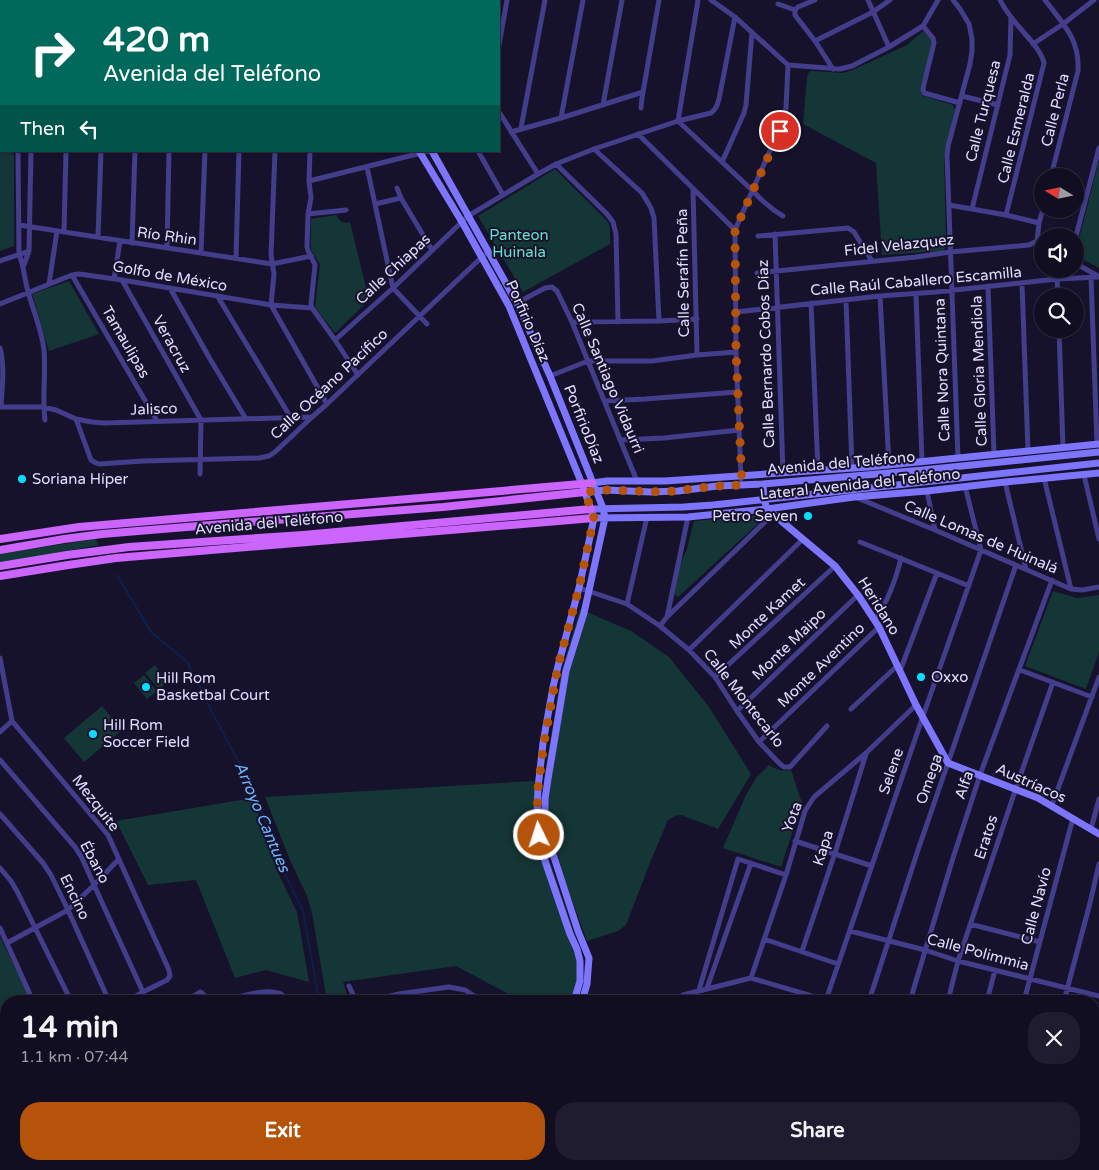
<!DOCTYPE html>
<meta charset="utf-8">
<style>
body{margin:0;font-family:"Varela Round",sans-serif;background:#1e1c2e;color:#f1f3f6;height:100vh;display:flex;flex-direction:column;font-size:19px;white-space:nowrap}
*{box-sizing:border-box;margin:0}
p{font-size:16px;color:#9c9ca5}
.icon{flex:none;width:28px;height:28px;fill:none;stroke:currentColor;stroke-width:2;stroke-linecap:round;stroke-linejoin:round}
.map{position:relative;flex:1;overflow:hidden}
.side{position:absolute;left:0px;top:995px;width:1100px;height:175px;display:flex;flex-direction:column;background:#110e21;border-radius:20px 20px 0 0;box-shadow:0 1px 4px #0004,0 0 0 1px #302e3f}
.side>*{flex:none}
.hud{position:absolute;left:0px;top:0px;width:500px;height:152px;box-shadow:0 1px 4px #0004,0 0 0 1px #302e3f;background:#00695c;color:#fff;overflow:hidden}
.needle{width:32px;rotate:280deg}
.buttons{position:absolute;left:1034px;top:168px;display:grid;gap:10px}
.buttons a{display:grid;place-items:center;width:50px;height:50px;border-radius:50%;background:#110e21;box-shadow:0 1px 4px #0004,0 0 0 1px #302e3f;font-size:25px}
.pin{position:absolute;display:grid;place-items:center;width:42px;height:42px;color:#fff;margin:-21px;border:2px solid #fff;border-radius:50%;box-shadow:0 1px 5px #0007}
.me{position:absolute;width:55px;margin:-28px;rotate:356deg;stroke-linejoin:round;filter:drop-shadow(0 0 4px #0008)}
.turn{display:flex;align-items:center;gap:18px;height:105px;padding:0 20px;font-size:22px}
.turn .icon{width:65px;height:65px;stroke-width:2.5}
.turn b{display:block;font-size:35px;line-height:42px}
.then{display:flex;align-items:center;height:48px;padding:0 20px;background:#0003;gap:10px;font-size:19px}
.round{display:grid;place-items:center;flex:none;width:52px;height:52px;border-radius:20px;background:#1e1c2e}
.overview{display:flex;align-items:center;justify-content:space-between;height:85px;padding:0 20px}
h1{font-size:30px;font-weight:700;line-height:38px}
.cta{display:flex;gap:10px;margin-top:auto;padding:10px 20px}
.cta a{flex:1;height:58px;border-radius:20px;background:#b45309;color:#fff;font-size:20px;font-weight:700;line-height:58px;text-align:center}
.cta a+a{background:#1e1c2e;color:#f1f3f6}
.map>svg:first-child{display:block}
</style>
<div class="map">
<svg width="1099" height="1170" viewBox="0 0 1099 1170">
<rect width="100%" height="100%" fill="#17122c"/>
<path fill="#153636" d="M924 31 930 35 932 42 921 93 923 96 953 105 955 110 946 145 944 160 946 246 944 250 940 251 882 255 876 163 803 124 807 77 809 72 812 71 843 73 855 69 907 45 922 32Z
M0 139 1 140V151H11L14 155V246L0 251Z
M1099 160V268L1075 255Z
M555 169 608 222 610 228V244L523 292 478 216Z
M336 215C340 221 342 224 350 222L369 300 335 333 315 308 320 264 311 251V219Z
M69 281 99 334 49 351 32 294Z
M760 515 763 519 678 597 673 592 680 565 687 549 694 521Z
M95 539 99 545 0 563V554Z
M1053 591 1077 598 1099 595V652L1086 689 1025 666Z
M580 609 631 631 669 657 709 707 751 774 718 829 681 815 675 816 668 820 651 860 626 925 618 931 587 941 565 881 547 816 544 778 562 669Z
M155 665 168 681 159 689 145 673Z
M144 675 157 691 147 699 134 683Z
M102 706 122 730 84 762 64 738Z
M769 765C777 770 782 772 791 770L802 803 781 867 723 848 746 795 756 778Z
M534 781 538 826 582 956 575 1001H522L456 966 343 982 349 1001H327L312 913 307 896 290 860 265 797Z
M253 798 276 869 297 912 309 982 266 970 235 978 196 880 148 885 116 821Z
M0 937 32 1001H6V1019L0 1008Z
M1099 1036V1127L1094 1147V1054Z
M312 1164H332V1170H312Z
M344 1164H365V1170H345Z
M1064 1164H1089L1088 1170H1062Z"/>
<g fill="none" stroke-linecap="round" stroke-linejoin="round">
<path stroke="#0b204c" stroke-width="2" d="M117 575 151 632 187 662 214 716 253 789 282 868 303 911 319 1001
M335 1164V1170"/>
<path stroke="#433d8b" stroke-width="5" d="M168 0 184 1
M207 0V1
M242 0 243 1
M277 0V1
M390 0V1
M434 0 435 1
M698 0 678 121 752 190C762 201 771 209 783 216
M711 0 735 17 788 65
M868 0 889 47
M953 0 960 9 969 24 972 39V51L970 64 948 146 947 156 958 458
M1000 0C1003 6 1007 12 1011 17 1020 30 1041 48 1044 63L1006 215
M1045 0C1063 24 1080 39 1078 71L1051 176
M126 1 129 0
M778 4 795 10
M795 10V15L815 41 833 69
M795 10 798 7 815 0
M923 26 933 38 934 43 924 84 923 89 924 93 960 103
M815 41 873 12 890 0
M1033 44 1063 24 1094 0
M499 45 507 0
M788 65 840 69 852 66 889 47 923 26 938 0
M0 79 1 78
M962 96 998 105
M603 105 622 0
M641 108 642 98 659 0
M499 112 538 174
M561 118 583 0
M0 127 1 129
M521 128 545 0
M511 132 561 118 643 92
M638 134 735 230
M594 149 642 193 651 208 654 218 659 321
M18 151 19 254C25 269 24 280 29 295 34 313 42 331 44 350 46 374 42 397 45 420
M275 151 271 255 274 274 271 305 327 404
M310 151 309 181 311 198 308 214 307 247C308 254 313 259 315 265L311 304 312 308 335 340 358 375
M478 151 503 195
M722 162 744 113 746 105 752 32
M556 164 607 214 613 222 616 234 618 322
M367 167 393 288 427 324
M309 181 429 151
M397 188 401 198 432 250
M693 189 697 355
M375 204 401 198
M949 205 1006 215 1039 223
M972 209 1010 55 1011 17
M308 214 346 210
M19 225 272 264 311 256
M64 232 66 151
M775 234 783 473
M758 236 848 228 854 232 872 261
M98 237 101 151
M1075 240 1099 148
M1037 241 1039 223 1043 209
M132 243 135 151
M167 248 169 151
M201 253 205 151
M236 258 239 151
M0 261 29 251
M1075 263 1098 276
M24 265 29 251 31 151
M757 273 916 257 950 252 1029 245 1037 241
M72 275 157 421
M1091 277 1097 444
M114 279 120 241
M1057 279 1058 296
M122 280 201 420 200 474
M1022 283 1028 451
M49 284 57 231
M988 286 994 454
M170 288 210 359 246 419
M916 294 922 462
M880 296 889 465
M218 297 291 418
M846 300 852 468
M517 303 545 288 552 287 557 291 572 322 637 481
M811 303 818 470
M0 304 72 275 79 274 122 280 271 305 312 308
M736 312 880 296 936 292 1057 279 1099 277
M572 322 659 321 697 319
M1059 329 1063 448
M335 340 393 288 468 216 538 174 556 164 594 149 678 121 711 113C716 109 717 106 719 99L735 17
M0 348C5 367 2 387 1 407
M550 376 588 361H652L697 355 736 352
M605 401 645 399 737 392
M0 407H43L56 410 76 419 92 422 104 423 312 417
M76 419 91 460 96 463 99 464 143 461 259 458 269 456 275 452 312 417 327 404 484 255
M620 440 664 438 739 430
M1084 475 1099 539
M1044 478 1071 589
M741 479 736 352 735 230 783 121 786 108 788 65
M1005 482 1026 569
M927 491 935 530
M855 497 935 530 1071 589 1082 590 1099 587
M860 542 969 586
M579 588 627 604 660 626 689 650 715 677 737 711 759 742 780 764 784 767H790L827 726
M627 604 647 517
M667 617 688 517
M874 620C886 607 897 576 901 558
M660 626 667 617 773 514
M689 650 803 539
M0 658 12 721 108 835 169 970 170 976 167 980 143 992 127 1001
M1020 670 1092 697
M900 671 937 573
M715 677 835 566
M851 709 897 666
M737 711 858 595
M0 732 12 721
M759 742 879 627
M0 760 75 847 82 858 94 885 143 992
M1052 805 1099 677
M0 814 43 863 51 875 68 910 109 1001
M1091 829 1099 799
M795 841 872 866
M0 868 11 881 18 893 71 1001
M970 924 1040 942
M0 928 33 1001
M850 931 925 950 958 961 1099 996
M764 939 838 964
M7 943 68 910 94 885 119 859
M802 951 835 853 866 754
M751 978 786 875 805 811 814 797 866 753 916 705
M349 986 356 1001
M707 988 751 863
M699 990 738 859 786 875
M683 995 751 978 829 1001
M378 999 399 994 449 987 465 990 482 1001
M826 1000 923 716 981 550 965 486
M186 1001 200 992 202 993 211 1001
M222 1001C236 998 265 988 278 993 283 994 285 997 287 1001
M357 1001 378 999 431 1001
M869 1001 918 850 1016 565
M910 1001 953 858 980 775 1052 580
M948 1001 958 961 1016 788 1053 682
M987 1001 995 970
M1024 1001 1073 818
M1064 1001 1090 903 1099 864
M0 1111 6 1107
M0 1141 6 1137
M0 1149 9 1170
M43 1164 46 1170
M80 1164 82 1170
M122 1164 128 1170
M178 1164 184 1170
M373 1164 374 1170
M412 1164 414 1170
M450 1164 452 1170
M487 1164 489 1170
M522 1164 525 1170
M560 1164 562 1170
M668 1164 669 1170
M704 1164V1170
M737 1164V1170
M772 1164V1170
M808 1164 809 1170
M900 1164 903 1170
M940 1164 941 1170
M307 1170V1164
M588 1170 611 1166
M842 1170V1164
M981 1170 982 1164
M1019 1170 1021 1164"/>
<path stroke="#7d75fe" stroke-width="7" d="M332 0V1
M344 0 345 1
M419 151 462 222 509 306 582 484 594 518 579 588 558 666 553 687 543 743 538 788 537 816 539 835 544 858 570 934 577 949 580 961V981L574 1001
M432 151 517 303 550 376 603 508 605 518 584 613 566 671 548 779 545 799V814L547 832 553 854 578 931 589 958 587 984 582 1001
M592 483 607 481H665L868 467 1099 444
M763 484 764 499 767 509 835 566 858 595 879 627 916 705 948 763 1038 798 1099 834
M585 492 606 490 651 492 678 491 717 486 763 484 923 470 1099 452
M591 509 684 507 713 505 1099 463
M594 518 688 517 767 509 854 497 927 491 1005 482 1099 473
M1094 1040 1099 1022
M1094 1162 1099 1143
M598 1164 600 1170
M610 1164 612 1170
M1059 1170 1060 1164"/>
<path stroke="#cb65fe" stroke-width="8" d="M0 539 79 527 420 498 592 483
M0 550 64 539 102 534 174 528 443 507 585 492
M0 566 67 555 129 547 303 535 591 509
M0 576 68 565 116 558 594 518"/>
</g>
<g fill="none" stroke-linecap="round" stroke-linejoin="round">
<path stroke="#b45309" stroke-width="9" stroke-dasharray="0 16.2" d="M539 835 537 816 538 788 544 743 558 666 579 588 594 518 585 492 606 490 665 492 717 486 742 485 736 352 735 230 780 131"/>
</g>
<g fill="#0adcfe" stroke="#17122c" stroke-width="2">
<circle cx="22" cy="479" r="5"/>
<circle cx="808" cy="516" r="5"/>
<circle cx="921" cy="677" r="5"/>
<circle cx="146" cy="687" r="5"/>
<circle cx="93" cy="734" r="5"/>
</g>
<g text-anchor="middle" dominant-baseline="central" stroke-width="4" stroke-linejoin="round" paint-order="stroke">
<g font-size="15" fill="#e2ddff" stroke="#17122c">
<text transform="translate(1055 110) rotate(-76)">Calle Perla</text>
<text transform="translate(983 111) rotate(-76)">Calle Turquesa</text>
<text transform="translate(1016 128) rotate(-76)">Calle Esmeralda</text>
<text transform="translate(167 236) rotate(8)">Río Rhin</text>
<text transform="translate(899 245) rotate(-6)">Fidel Velazquez</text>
<text transform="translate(393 269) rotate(-43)">Calle Chiapas</text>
<text transform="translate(683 273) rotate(-91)">Calle Serafín Peña</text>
<text transform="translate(170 276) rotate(10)">Golfo de México</text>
<text transform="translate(916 281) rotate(-5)">Calle Raúl Caballero Escamilla</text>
<text transform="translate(528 321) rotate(66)">Porfirio Díaz</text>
<text transform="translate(126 342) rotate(60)">Tamaulipas</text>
<text transform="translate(172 344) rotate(61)">Veracruz</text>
<text transform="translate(766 354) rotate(-92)">Calle Bernardo Cobos Díaz</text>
<text transform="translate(942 370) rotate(-92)">Calle Nora Quintana</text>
<text transform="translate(979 371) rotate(-92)">Calle Gloria Mendiola</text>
<text transform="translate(608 378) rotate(67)">Calle Santiago Vidaurri</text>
<text transform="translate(329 384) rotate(-43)">Calle Océano Pacífico</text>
<text transform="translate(154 409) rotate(-2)">Jalisco</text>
<text transform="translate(584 424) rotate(68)">PorfirioDíaz</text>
<text transform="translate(841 463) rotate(-5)">Avenida del Teléfono</text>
<text transform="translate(860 484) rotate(-6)">Lateral Avenida del Teléfono</text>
<text transform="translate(269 523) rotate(-5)">Avenida del Teléfono</text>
<text transform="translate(981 537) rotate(23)">Calle Lomas de Huinalá</text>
<text transform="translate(879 606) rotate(58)">Heridano</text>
<text transform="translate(767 613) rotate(-43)">Monte Kamet</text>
<text transform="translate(789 644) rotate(-44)">Monte Maipo</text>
<text transform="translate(821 665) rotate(-44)">Monte Aventino</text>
<text transform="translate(744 698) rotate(52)">Calle Montecarlo</text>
<text transform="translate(891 771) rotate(-71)">Selene</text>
<text transform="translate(929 779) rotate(-71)">Omega</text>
<text transform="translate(1031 783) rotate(24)">Austríacos</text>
<text transform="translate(964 785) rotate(-71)">Alfa</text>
<text transform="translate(96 803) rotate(52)">Mezquite</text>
<text transform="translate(792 817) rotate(-69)">Yota</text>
<text transform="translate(986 837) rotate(-72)">Eratos</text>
<text transform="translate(823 848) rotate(-72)">Kapa</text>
<text transform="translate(95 862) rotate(62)">Ébano</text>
<text transform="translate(75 897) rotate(64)">Encino</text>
<text transform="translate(1036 906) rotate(-75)">Calle Navío</text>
<text transform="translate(978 952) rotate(15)">Calle Polimmia</text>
</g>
<g font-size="15" fill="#67e1c7" stroke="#17122c">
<text x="519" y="235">Panteon<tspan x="519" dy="17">Huinala</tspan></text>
</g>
<g font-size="15" fill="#e2ddff" stroke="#17122c" text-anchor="start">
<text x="32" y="479">Soriana Híper</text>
<text x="798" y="516" text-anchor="end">Petro Seven</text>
<text x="931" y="677">Oxxo</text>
<text x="156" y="678">Hill Rom<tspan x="156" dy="17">Basketbal Court</tspan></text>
<text x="103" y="725">Hill Rom<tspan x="103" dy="17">Soccer Field</tspan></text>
</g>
<g font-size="16" font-style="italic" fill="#6cb5fe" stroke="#17122c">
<text transform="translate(262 817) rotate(67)">Arroyo Cantues</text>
</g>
</g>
</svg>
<div class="buttons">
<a><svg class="needle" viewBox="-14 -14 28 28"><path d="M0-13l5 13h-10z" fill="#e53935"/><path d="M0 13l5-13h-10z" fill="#9c9ca5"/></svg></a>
<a><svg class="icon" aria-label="sound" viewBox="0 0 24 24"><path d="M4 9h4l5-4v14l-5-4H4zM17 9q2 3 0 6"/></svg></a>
<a><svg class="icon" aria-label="search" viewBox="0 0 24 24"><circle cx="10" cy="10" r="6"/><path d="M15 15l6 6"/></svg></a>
</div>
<div class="pin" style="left:780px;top:131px;background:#d93025"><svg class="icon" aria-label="arrive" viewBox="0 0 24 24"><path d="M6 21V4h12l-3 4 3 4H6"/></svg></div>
<svg class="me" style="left:539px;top:835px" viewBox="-20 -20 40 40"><circle r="17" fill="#b45309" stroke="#fff" stroke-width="3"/><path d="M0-11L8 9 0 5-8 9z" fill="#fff"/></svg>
<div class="hud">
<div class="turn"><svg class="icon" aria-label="right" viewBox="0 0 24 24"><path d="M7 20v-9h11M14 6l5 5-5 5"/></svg><div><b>420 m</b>Avenida del Teléfono</div></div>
<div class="then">Then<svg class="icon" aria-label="left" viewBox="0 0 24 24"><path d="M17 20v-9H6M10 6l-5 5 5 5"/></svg></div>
</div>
<section class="side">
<div class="overview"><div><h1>14 min</h1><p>1.1 km · 07:44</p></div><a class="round"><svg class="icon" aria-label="close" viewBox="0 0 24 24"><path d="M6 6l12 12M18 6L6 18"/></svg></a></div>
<div class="cta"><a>Exit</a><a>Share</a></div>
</section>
</div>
